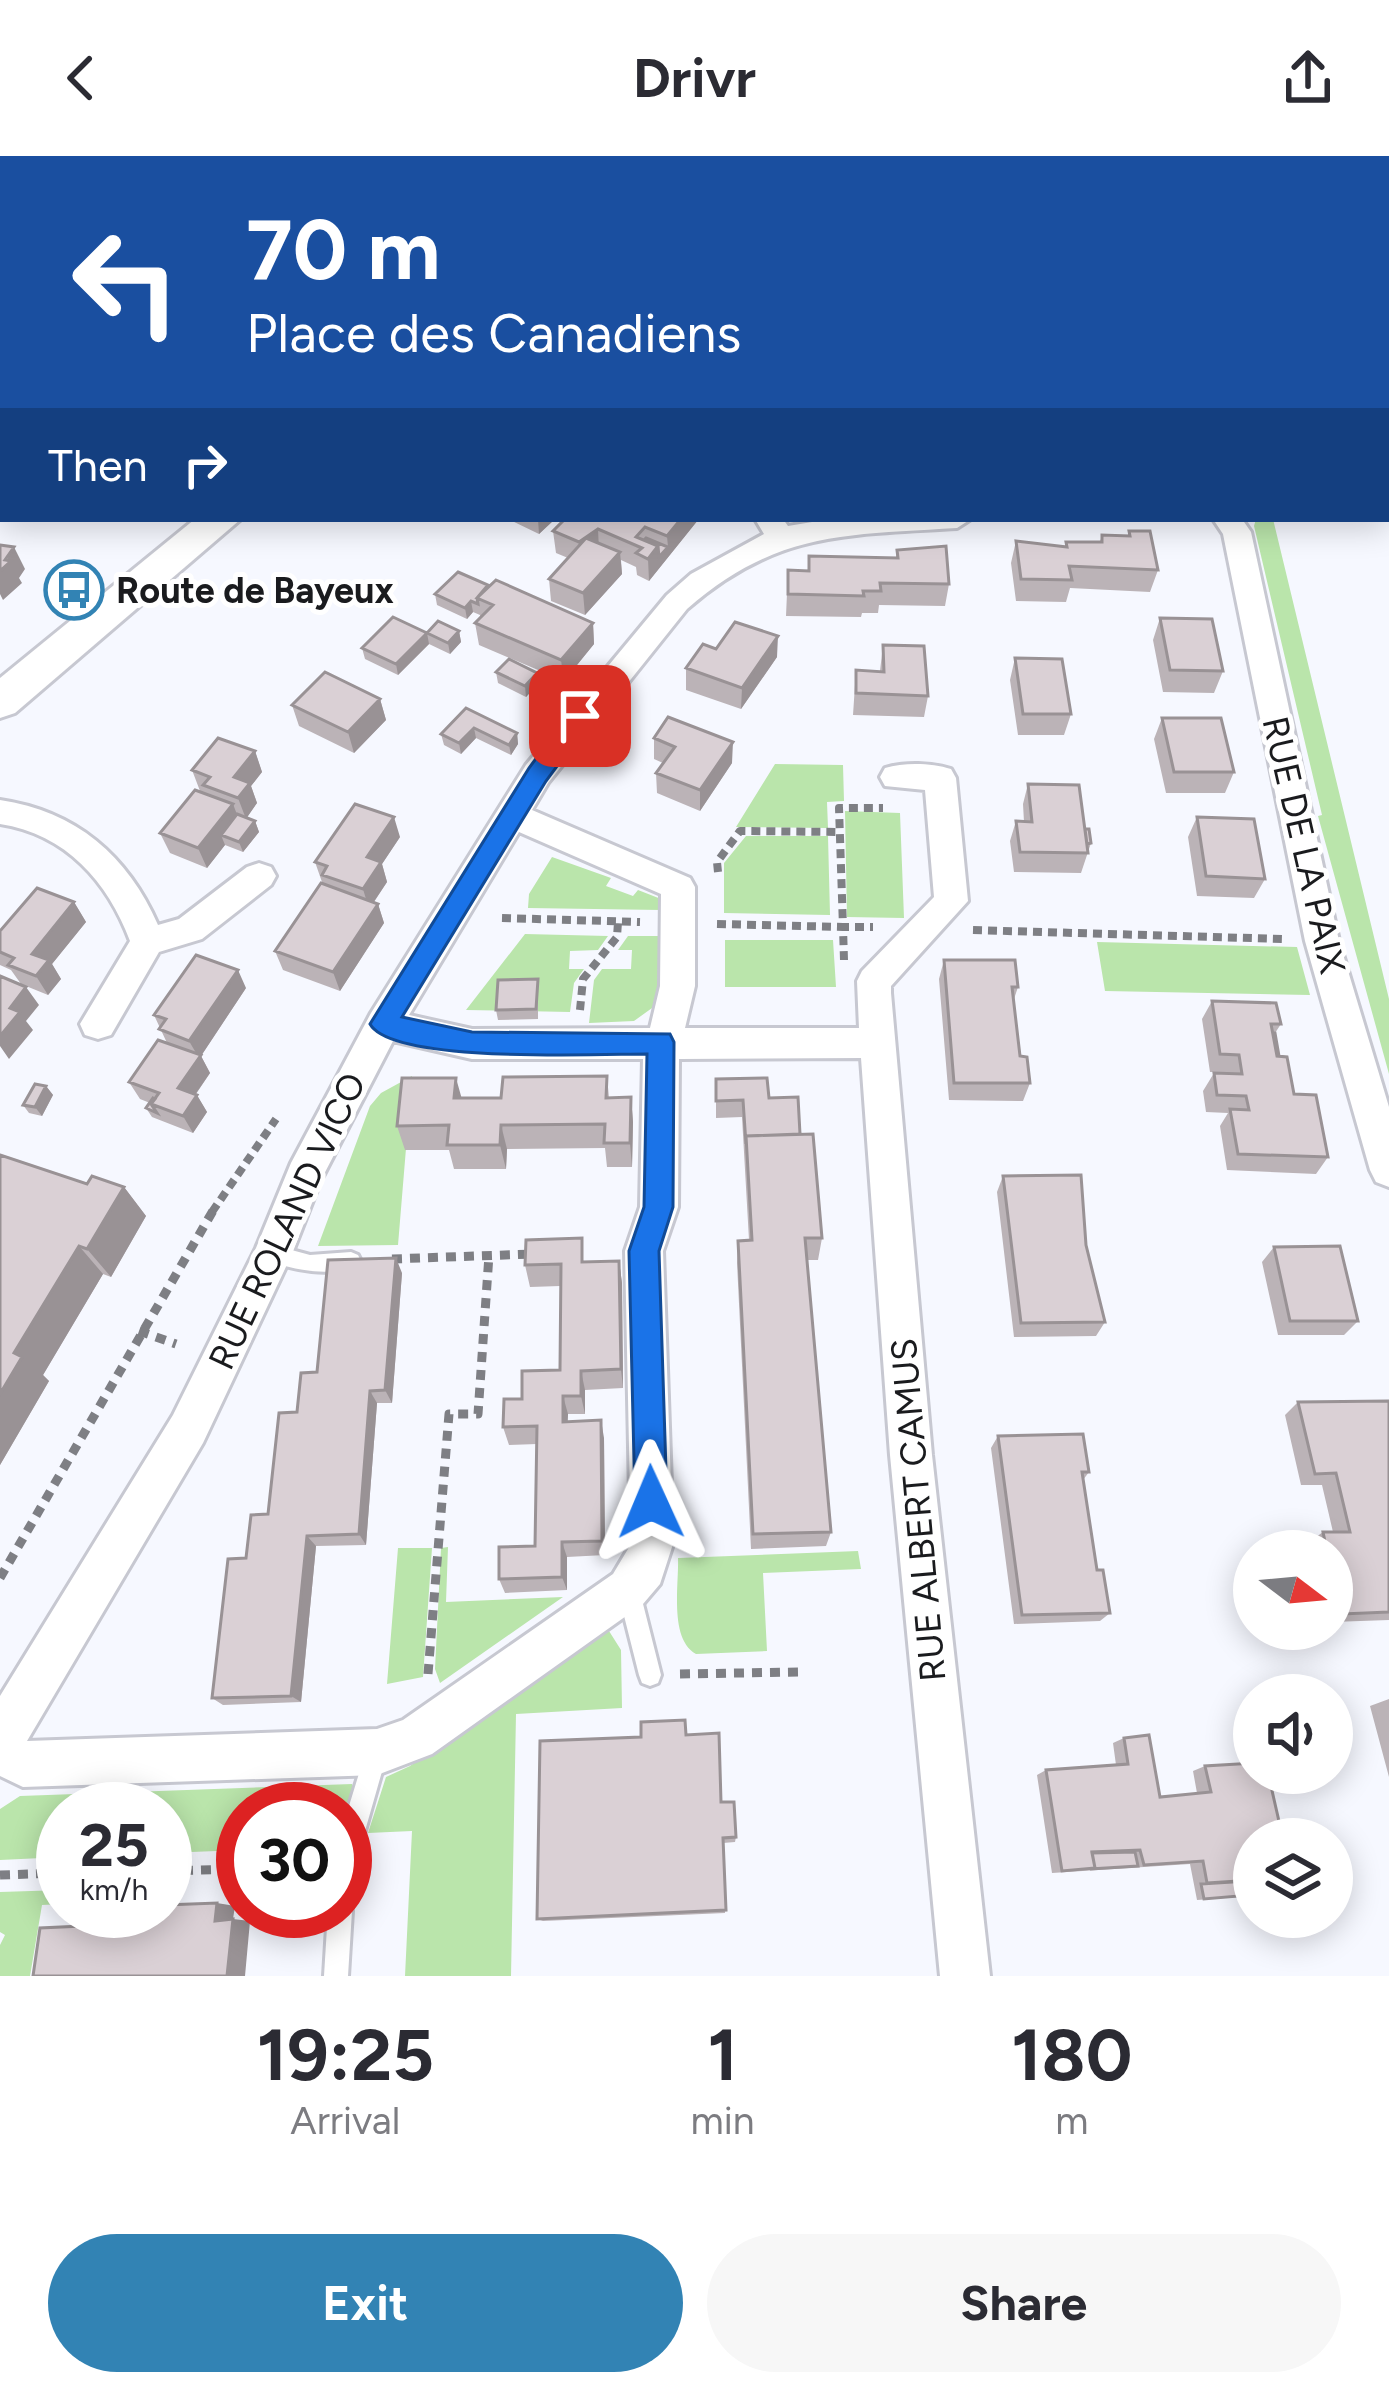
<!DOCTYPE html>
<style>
body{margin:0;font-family:Figtree,sans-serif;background:#f7f7f7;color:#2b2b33;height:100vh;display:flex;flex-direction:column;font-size:45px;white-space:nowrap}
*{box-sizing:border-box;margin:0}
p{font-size:39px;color:#7c7c81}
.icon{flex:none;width:66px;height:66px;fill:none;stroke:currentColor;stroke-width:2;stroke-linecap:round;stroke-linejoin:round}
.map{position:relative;height:1820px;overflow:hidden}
.details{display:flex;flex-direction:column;background:#fff;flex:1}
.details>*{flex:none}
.hud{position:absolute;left:0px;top:0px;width:1389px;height:366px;box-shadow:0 6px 30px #0003;background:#1a4fa0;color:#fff;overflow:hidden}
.needle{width:78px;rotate:106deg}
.tools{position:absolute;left:1233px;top:1374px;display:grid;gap:24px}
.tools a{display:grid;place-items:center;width:120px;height:120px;border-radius:50%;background:#fff;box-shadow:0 6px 30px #0003;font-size:60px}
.speed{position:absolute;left:36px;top:1626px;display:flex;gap:24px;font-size:60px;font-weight:700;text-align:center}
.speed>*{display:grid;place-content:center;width:156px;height:156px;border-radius:50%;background:#fff;box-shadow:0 6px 30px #0003;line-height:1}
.speed small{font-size:30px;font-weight:400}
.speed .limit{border:18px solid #d22;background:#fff;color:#111}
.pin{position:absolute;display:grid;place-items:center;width:102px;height:102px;color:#fff;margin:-51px;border-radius:24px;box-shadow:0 6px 18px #0006}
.me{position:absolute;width:132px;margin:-66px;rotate:359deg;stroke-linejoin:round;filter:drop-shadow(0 0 9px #0008)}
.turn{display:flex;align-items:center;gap:42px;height:252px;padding:0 48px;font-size:54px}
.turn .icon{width:156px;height:156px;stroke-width:2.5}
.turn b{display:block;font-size:84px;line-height:102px}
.then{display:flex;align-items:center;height:114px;padding:0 48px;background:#0003;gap:24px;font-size:45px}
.eta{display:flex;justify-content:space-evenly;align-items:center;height:204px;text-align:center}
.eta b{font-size:72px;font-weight:700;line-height:84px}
.button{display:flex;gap:24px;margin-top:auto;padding:24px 48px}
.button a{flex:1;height:138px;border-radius:72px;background:#3283b4;color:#fff;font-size:48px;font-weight:700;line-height:138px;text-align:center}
.button a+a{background:#f7f7f7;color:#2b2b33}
header{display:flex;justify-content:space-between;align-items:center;height:156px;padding:0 48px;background:#fff;font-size:54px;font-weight:700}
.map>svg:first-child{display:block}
</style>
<header><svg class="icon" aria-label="back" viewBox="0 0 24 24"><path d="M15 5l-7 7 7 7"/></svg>Drivr<svg class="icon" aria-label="share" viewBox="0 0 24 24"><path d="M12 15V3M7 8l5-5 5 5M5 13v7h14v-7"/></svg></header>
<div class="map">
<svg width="1389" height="1820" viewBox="0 0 1389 1820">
<rect width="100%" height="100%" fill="#f6f8ff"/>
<path fill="#bae5ab" d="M1256 363H1273L1389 843V918L1318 660 1322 659 1254 370Z
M775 608 843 609 844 645 827 646 828 672 736 671Z
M845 655 900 657 904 762 847 761Z
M746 680H828L830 759 724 757V707Z
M552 701 611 722 606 730 633 740 638 734 661 743V754L528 752 529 738Z
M525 778 608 780 598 794 570 795 569 813H584L574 827 570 856 466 854Z
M628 780H664L659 847 634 865 589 867 594 824 602 813H631L632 794H618Z
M725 784H833L836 831H725Z
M1097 786 1297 791 1310 839 1105 835Z
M412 920 398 1089 318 1090 370 950 381 937Z
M448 1391 446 1446 563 1441 440 1527 435 1513 441 1392Z
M398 1392H432L423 1521 387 1528Z
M858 1395 861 1413 763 1417 767 1495 696 1498C669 1483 679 1429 678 1402Z
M598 1472 609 1475 621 1494 622 1552 516 1558 511 1820H405L412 1675 368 1677 386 1621 410 1610Z
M352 1628 355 1635 345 1670V1653H243V1694L165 1697V1653H63V1701L0 1704V1653L20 1640Z
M63 1734V1748L42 1749 30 1820H0V1789L5 1779 0 1776V1736Z"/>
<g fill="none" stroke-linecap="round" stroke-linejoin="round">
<defs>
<path id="lane" d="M273 1089 310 1099 351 1096 358 1099 361 1105 358 1111C326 1120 297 1115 266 1104L263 1098 266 1092Z
M629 1425 637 1428 640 1436 661 1519 658 1527 650 1530 642 1527 639 1519 618 1436 621 1428Z
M376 1587 384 1590 387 1598 357 1703 353 1711 345 1715V1663L365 1598 368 1590Z
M345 1745 352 1755 348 1820H324L328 1755H345Z"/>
<path id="street" d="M755 363H783L788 370 830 363H971L957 372C846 379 776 375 687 453L548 627 532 654 690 722 695 731V830L685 872H859L857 825 862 815 934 741 925 634 885 630 880 621 885 612C905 606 932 607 951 613L956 622 968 745 891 830V837L932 1299 990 1820H940L890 1299 861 902 679 903 678 1051 663 1095 673 1388 660 1428 643 1448 432 1598 377 1619 23 1631 0 1620V1540L173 1259 256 1092 291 1007 371 857 526 609 667 439 691 418 764 378ZM519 676 661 738 660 830 650 872 472 873 409 859ZM393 885 472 903H643L640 1051 625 1095 631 1388 613 1418 403 1564 377 1573 27 1585 203 1287 292 1098 321 1024Z
M1213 363H1242L1251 376 1339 785 1389 951V1031L1376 1026 1370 1014 1305 785 1223 378Z
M0 644C76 655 128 700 158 769L179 763 247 711 259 707 271 711 276 720 271 729 202 783 159 796 111 879 98 883 85 879 80 868 130 785C108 726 66 678 0 668Z"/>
<path id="secondary" d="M195 363H241L15 557 0 562V522Z"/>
</defs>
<use href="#lane" stroke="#c7c8d1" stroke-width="6"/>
<use href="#street" stroke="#c7c8d1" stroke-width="6"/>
<use href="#secondary" stroke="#c7c8d1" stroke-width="6"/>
<path stroke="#7e7f84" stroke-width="8" stroke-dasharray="9 6" stroke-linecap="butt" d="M718 716 717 706 740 675 840 676
M502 762 640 766
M717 768 843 771 839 652H883
M973 774 1282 783
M844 804 843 771H873
M580 854 583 823 617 781 618 766
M212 1056 276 963"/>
<path stroke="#7e7f84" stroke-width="9" stroke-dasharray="10 8" stroke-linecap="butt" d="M392 1103 532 1098
M139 1175 176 1188
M0 1422 214 1053
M428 1518 449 1258H478L489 1099
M680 1518 799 1516
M165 1715 243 1713
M0 1719 63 1717"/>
<use href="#lane" fill="#fff" fill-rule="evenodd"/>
<use href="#street" fill="#fff" fill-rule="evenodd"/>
<use href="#secondary" fill="#fff" fill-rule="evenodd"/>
</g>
<path fill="#bbb3b7" d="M794 0H827L824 3H803Z
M508 363H555L539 378Z
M698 364 649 425 637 419 636 411 621 404 622 418 585 459 551 445 549 423 568 402 556 397 553 375Z
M1129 375 1158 414 1150 436 1070 432 1066 446 1016 445 1011 407 1016 385 1065 391 1066 386H1100L1102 379 1128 380Z
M897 394 949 428 945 450 879 449 878 457H862L861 461 786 460 788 414 808 415 809 400 896 402Z
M488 429 593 467 594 488 564 525 479 489 475 467 480 462V459L473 456 467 463 437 449 435 438Z
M1160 462 1223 515 1214 537 1163 536 1153 484Z
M459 475 461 486 450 498 429 488 398 519 365 503 362 492 427 477Z
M883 489 928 540 924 561 853 559 856 514 880 515Z
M716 493 777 501 741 553 686 534V512Z
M1015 502 1071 558 1064 579H1018L1010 524Z
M496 516 537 517 538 528 526 541 498 527Z
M380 543 386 564 354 597 299 570 292 549Z
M466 552 517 577 518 588 511 599 476 582 461 598 444 589 441 578Z
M1162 562 1234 616 1225 637H1166L1154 583Z
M654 582 732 607 700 655 657 637 656 617 663 607 654 603Z
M255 595 262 616 251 630 257 647 246 662 255 665 259 676 243 696 225 689 207 712 170 697 160 677 207 639 200 635 192 614Z
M1028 628 1085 673 1091 687 1081 717 1014 716 1010 685 1016 665 1024 666 1023 648Z
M1197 661 1265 723 1254 742 1197 740 1188 681Z
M400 681 382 708 387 726 374 746 378 748 384 767 340 835 283 814 275 795 325 729 322 726 315 706Z
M74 746 86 766 52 808 61 823 48 839 21 828 11 814 0 809V775Z
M944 804 1018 831 1014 843 1020 900 1030 927 1023 945 949 944 939 823Z
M538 823V863L498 864 496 854Z
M246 832 201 900 210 917 196 938 207 956 193 977 152 961 146 952 150 947 140 943 129 926 167 887 154 859Z
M1212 845 1281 868 1275 877 1279 900 1294 938 1328 1001 1316 1018 1227 1014 1220 970 1228 957 1206 956 1203 935 1214 917 1228 918V916H1210L1202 863Z
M607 920 609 942 631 941 633 966 632 1011H607L605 992 507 993 506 1013H454L449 994H405L397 970 461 942H501Z
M716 923 769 942 800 978 822 1082 818 1104H807L831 1376 826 1390 751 1393 737 1107 738 1085 749 1084 742 961 716 962Z
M46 930 53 939 42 960 29 957 23 949Z
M2 1000 87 1028 124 1031 146 1060 111 1121 103 1118 43 1219 49 1225 0 1309Z
M1003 1020 1105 1166 1096 1180 1014 1181 997 1036Z
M1274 1091 1358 1165 1344 1179H1278L1262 1106Z
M619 1105 622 1127 623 1232 585 1234V1258H568L567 1266 604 1282 605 1399 567 1401V1434L505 1437 499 1423 535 1390 537 1288 509 1289 503 1271 522 1243 560 1214V1130L530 1131 525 1109Z
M402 1117 392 1247H377L366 1389 316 1390 301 1546 223 1549 212 1542 246 1402 268 1358 297 1256 317 1216Z
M1389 1245V1464L1332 1466V1395H1310L1308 1387 1323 1376H1333L1322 1329H1301L1285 1259 1298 1246Z
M998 1280 1089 1316 1083 1324 1097 1414 1110 1457 1100 1465 1014 1468 991 1292Z
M1389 1543V1621L1370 1550Z
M686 1579 721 1646 736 1681 735 1686 723 1687 725 1757 543 1765 537 1763Z
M1124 1582 1160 1641 1197 1637 1193 1615 1205 1610 1254 1683V1740L1197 1744 1190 1708 1052 1717 1037 1619 1046 1614 1116 1609 1113 1587Z"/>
<path fill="#999295" d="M99 0H130L129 3H96Z
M481 0H528L524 3H477Z
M538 363H555L539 378Z
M681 363 698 364 649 425 648 403 658 390 668 391 667 380Z
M598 373 599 395 581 408 579 386Z
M14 391 25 413 19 422 22 427 3 444 0 438V415Z
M620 396 622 418 585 459 583 437Z
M471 445 473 456 467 463 465 452Z
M593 467 594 488 564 525 561 504Z
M459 475 461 486 450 498 448 487Z
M427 477 429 488 398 519 396 508Z
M778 480 777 501 741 553 742 532Z
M537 517 538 528 526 541 525 530Z
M380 543 386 564 354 597 348 576Z
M474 572 476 582 461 598 459 587Z
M517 577 518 588 511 599 509 589Z
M733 586 732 607 700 655V634Z
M255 595 262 616 251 630 257 647 246 663 238 642 234 621Z
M233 648 241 669 221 679 225 689 207 712 198 692Z
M394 661 400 681 382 708 387 726 369 753 363 733 367 701Z
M255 665 259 676 243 696 239 686Z
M74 746 86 766 52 808 61 823 48 839 36 820 32 798Z
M378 748 384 767 340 835 333 816Z
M238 814 246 832 201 900 210 917 188 949 178 932 199 902 189 885Z
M26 831 39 849 26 865 33 874 9 903 0 890V880L10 852Z
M456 922 463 947 454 942Z
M46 930 53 939 42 960 35 951Z
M197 939 207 956 193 977 183 960Z
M631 941 633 966 632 1011 630 987Z
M501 969 507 993 506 1013 500 989Z
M124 1031 146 1060 111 1121 87 1093Z
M79 1090 103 1118 43 1219 49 1225 0 1309V1238L14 1197Z
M396 1102 402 1117 392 1247 385 1234Z
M619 1105 622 1127 623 1232 621 1213Z
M581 1215 585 1234V1258L581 1240Z
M370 1235 377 1247 366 1389 359 1378Z
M563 1240 568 1258 567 1284 563 1266Z
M601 1264 604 1282 605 1399 602 1385Z
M307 1380 316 1390 301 1546 291 1540Z
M562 1386 567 1401V1434L562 1421Z
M217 1747 235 1750 233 1763 250 1765 245 1820H227L215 1765Z"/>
<path fill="#dad0d5" stroke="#999295" stroke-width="3" d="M46 0H99L96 3H43Z
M412 0H481L477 3H408Z
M687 0H718L716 3H696Z
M1132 0H1197L1195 3H1131Z
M565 363H681L667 380 645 371 636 381 658 390 648 403 636 397 642 392 598 373 579 386 553 375Z
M1129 375H1150L1158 414 1069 410 1072 424 1021 423 1016 385 1067 391 1066 386H1102V379L1130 380Z
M586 382 620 396 583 437 549 423Z
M646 382 668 391 659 401 658 390 644 384Z
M0 389 14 391 5 404 11 405 0 415Z
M946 390 949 428 880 427 881 435H863L864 440 788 438V414L809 415V400L898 402 897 394Z
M458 416 488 429 477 442 478 448 471 445 465 452 435 438Z
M496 424 593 467 561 504 475 467 493 449 477 442Z
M393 461 427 477 438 465 459 475 448 487 427 477 396 508 362 492Z
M1160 462 1212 463 1223 515 1170 514Z
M735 466 778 480 742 532 686 512 703 488 716 493Z
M883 489 924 490 928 540 856 537V514L884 516Z
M1015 502 1062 503 1071 558H1023Z
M509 503 537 517 525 530 496 516Z
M325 516 380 543 348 576 292 549Z
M466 552 517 577 509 589 474 572 459 587 441 578Z
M668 561 733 586 700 634 656 617 675 591 654 582Z
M1162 562H1221L1234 616H1174Z
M218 582 255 595 234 621 250 627 238 642 203 629 210 621 192 614Z
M1028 628 1079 629 1088 697 1020 696 1016 665 1032 666Z
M195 634 233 648 198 692 160 677Z
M355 648 394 661 367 701 381 706 363 733 322 719 327 710 315 706Z
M237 658 255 665 239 686 221 679Z
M1197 661 1254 663 1265 723 1206 720Z
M1085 673H1089L1091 687 1087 688Z
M321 727 378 748 333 816 275 795Z
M37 732 74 746 32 798 49 804 36 820 8 809 14 802 0 796V775Z
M196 799 238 814 189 885 159 873 166 863 154 859Z
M944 804H1015L1018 831H1012L1020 900 1027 901 1030 927H954Z
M0 820 26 831 10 852 20 856 0 880Z
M538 823 536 853 496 854 498 824Z
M1212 845 1276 847 1281 868H1271L1277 900 1287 901 1294 938 1316 939 1328 1001 1238 998 1230 953 1249 954 1246 940 1217 939 1214 917 1242 918 1239 899 1220 898Z
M1273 877H1275L1279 900H1277Z
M158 884 201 899 178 932 197 939 183 960 151 948 159 937 129 926Z
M607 920 606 942 631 941 630 987H604L605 968 501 969 500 989H447L449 969 397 970 402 922H456L454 942H501L503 921Z
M767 922 769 942 798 941 800 978 746 980V988L743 944 716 945V923Z
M35 928 46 930 35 951 23 949Z
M153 942 155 943 151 948 157 957 146 952Z
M813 978 822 1082H805L831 1376 753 1378 738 1085 752 1084 746 980Z
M0 999 87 1028 92 1020 124 1031 87 1093 79 1090 14 1197 22 1201 0 1238Z
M1081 1019 1086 1089 1105 1166 1021 1167 1003 1020Z
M582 1082V1106L619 1105 621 1213 581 1215V1240H563V1266L601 1264 602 1385 562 1386V1421L499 1423V1391L535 1390 537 1270 503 1271 504 1243H522V1215L560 1214 561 1108 525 1109 526 1084Z
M1340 1090 1358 1165H1290L1274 1091Z
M396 1102 385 1234 370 1235 359 1378 307 1380 291 1540 212 1542 228 1403 246 1402 251 1359 268 1358 279 1257 297 1256 301 1217 317 1216 328 1104Z
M1389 1245V1456L1342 1458 1332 1416V1395H1327L1323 1376H1350L1336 1317 1315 1318 1298 1246Z
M1083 1278 1089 1316H1082L1097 1414H1103L1110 1457 1022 1459 998 1280Z
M685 1564 686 1579 719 1577 721 1646H734L736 1681 723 1682 726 1754 537 1763 540 1585 641 1581V1566Z
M1149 1579 1160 1641 1211 1636 1205 1610 1254 1607V1617H1268L1283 1683H1254V1724L1207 1727 1203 1705 1144 1709 1140 1694 1092 1696 1095 1712 1062 1715 1046 1614 1128 1608 1124 1582Z
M1135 1696 1138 1710 1090 1713 1095 1712 1092 1697Z
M1248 1725 1251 1739 1204 1743 1201 1728Z
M217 1747 215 1765 233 1763 227 1820H33L40 1772 147 1767 149 1755H165V1749Z"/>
<path fill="#1a73e8" stroke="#114b97" stroke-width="3" d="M580 552 592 560 589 567 546 625 402 861 472 876 670 878 674 886 673 1051 659 1095 667 1346 662 1357 651 1362 639 1357 635 1346 629 1095 644 1051 647 898C600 898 392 908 370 868L529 612 572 554Z"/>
<defs>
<symbol id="bus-ring" viewBox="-11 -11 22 22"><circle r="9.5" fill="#fff" stroke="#3283b4" stroke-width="1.5"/><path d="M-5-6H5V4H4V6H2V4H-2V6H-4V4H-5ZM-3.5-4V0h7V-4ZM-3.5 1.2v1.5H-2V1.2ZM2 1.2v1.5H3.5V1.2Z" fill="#3283b4"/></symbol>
</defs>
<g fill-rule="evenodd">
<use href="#bus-ring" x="41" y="401" width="66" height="66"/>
</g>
<g text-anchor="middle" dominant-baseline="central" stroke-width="10" stroke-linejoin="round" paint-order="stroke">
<g font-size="36" font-weight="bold" fill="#1a1b1e" stroke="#fff" text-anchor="start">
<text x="116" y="434">Route de Bayeux</text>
</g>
<g font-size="36" fill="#1a1b1e" stroke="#fff">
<text transform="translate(1304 689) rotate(77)">RUE DE LA PAIX</text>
<text transform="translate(287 1065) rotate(-65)">RUE ROLAND VICO</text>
<text transform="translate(918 1354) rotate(-95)">RUE ALBERT CAMUS</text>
</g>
</g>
</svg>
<div class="tools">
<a><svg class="needle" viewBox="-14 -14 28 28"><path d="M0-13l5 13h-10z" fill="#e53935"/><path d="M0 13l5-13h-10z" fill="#7c7c81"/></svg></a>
<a><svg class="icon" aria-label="sound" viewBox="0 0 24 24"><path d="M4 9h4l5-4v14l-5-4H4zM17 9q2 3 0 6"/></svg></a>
<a><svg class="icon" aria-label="layers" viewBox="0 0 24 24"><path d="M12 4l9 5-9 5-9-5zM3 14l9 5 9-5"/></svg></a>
</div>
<div class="speed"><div>25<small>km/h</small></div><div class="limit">30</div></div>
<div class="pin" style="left:580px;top:560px;background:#d93025"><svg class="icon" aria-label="arrive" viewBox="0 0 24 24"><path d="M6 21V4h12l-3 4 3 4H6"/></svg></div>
<svg class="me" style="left:651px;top:1346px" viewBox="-20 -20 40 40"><path d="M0-17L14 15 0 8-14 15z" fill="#1a73e8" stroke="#fff" stroke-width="4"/></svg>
<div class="hud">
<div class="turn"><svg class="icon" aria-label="left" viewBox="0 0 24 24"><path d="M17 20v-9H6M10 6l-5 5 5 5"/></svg><div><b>70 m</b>Place des Canadiens</div></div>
<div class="then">Then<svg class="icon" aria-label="right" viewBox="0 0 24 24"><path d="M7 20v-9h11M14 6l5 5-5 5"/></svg></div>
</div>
</div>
<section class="details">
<div class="eta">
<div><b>19:25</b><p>Arrival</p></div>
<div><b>1</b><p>min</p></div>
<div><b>180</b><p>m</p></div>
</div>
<div class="button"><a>Exit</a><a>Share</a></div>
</section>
